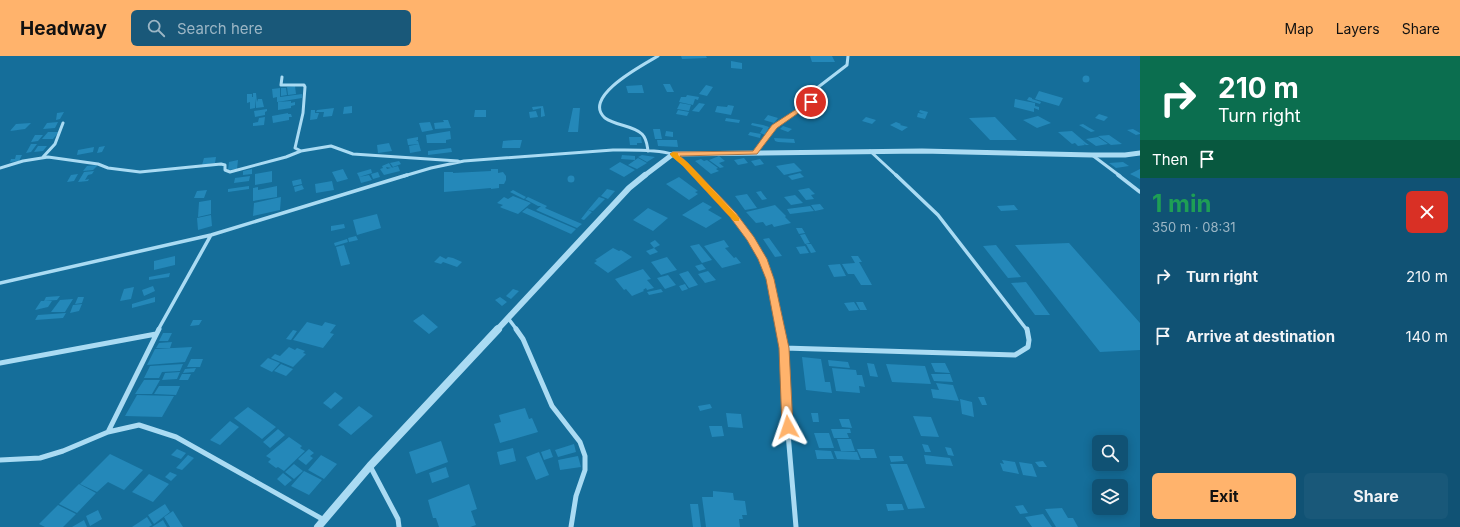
<!DOCTYPE html>
<meta charset="utf-8">
<style>
body{margin:0;font-family:Inter,sans-serif;background:#195879;color:#f1f3f6;height:100vh;display:flex;flex-direction:column;font-size:15px;white-space:nowrap}
*{box-sizing:border-box;margin:0}
p{font-size:13px;color:#9cb6c5}
.icon{flex:none;width:22px;height:22px;fill:none;stroke:currentColor;stroke-width:2;stroke-linecap:round;stroke-linejoin:round}
.map{position:relative;flex:1;overflow:hidden}
.drawer{display:flex;flex-direction:column;background:#105274;width:320px}
.drawer>*{flex:none}
.hud{background:#0b6e4f;color:#fff;overflow:hidden}
.buttons{position:absolute;left:1092px;top:379px;display:grid;gap:8px}
.buttons a{display:grid;place-items:center;width:36px;height:36px;border-radius:6px;background:#105274;box-shadow:0 2px 10px #0003;font-size:20px}
.pin{position:absolute;display:grid;place-items:center;width:34px;height:34px;color:#fff;margin:-17px;border:2px solid #fff;border-radius:50%;box-shadow:0 1px 4px #0007}
.me{position:absolute;width:44px;margin:-22px;rotate:355deg;stroke-linejoin:round;filter:drop-shadow(0 0 3px #0008)}
.turn{display:flex;align-items:center;gap:14px;height:84px;padding:0 12px;font-size:18px}
.turn .icon{width:52px;height:52px;stroke-width:2.5}
.turn b{display:block;font-size:28px;line-height:34px}
.then{display:flex;align-items:center;height:38px;padding:0 12px;background:#0003;gap:8px;font-size:15px}
.round{display:grid;place-items:center;flex:none;width:42px;height:42px;border-radius:6px;background:#195879}
.overview{display:flex;align-items:center;justify-content:space-between;height:68px;padding:0 12px}
h1{font-size:24px;font-weight:700;line-height:30px;color:#1e9e55}
.cta{display:flex;gap:8px;margin-top:auto;padding:8px 12px}
.cta a{flex:1;height:46px;border-radius:6px;background:#ffb36c;color:#111;font-size:16px;font-weight:700;line-height:46px;text-align:center}
.cta a+a{background:#195879;color:#f1f3f6}
ul{padding:0;list-style:none}
li{display:flex;align-items:center;gap:12px;height:60px;padding:0 12px}
li div{flex:1}
li b{display:block;font-size:15px}
li em{font-style:normal}
header{display:flex;align-items:center;gap:24px;box-sizing:border-box;height:56px;padding:0 20px;background:#ffb36c;color:#111}
header strong{font-size:19px}
nav{display:flex;gap:22px;margin-inline-start:auto;font-size:14px}
.search{width:280px;height:36px;background:#195879;display:flex;align-items:center;gap:10px;box-sizing:border-box;padding:0 14px;border-radius:6px;color:#9cb6c5;font-size:15px}
main{display:flex;flex:1;min-height:0}
.map>svg:first-child{display:block}
</style>
<header>
<strong>Headway</strong>
<div class="search"><svg class="icon" aria-label="search" viewBox="0 0 24 24"><circle cx="10" cy="10" r="6"/><path d="M15 15l6 6"/></svg>Search here</div>
<nav><a>Map</a><a>Layers</a><a>Share</a></nav>
</header>
<main>
<div class="map">
<svg width="1140" height="471" viewBox="0 0 1140 471">
<rect width="100%" height="100%" fill="#156e9a"/>
<path fill="#2488b9" d="M681 0H706L707 2 682 3Z
M810 0H832L835 6H812Z
M731 5 742 7V13L731 12Z
M1082.5 23a3.5 3.5 0 1 1 7 0a3.5 3.5 0 1 1-7 0Z
M663 28H670L674 36H667Z
M642 29 644 37H628L626 30Z
M706 29 713 31 707 40 699 38Z
M295 30 296 38 288 39 287 31Z
M280 32V41L302 38V42L277 46V41L273 42 272 33Z
M281 32H286L287 39 281 40Z
M1039 35 1063 42 1059 50 1035 43Z
M253 37H256L257 46 258 43H262L264 51 256 52 255 42V52L250 53V46L247 47V38H252V41H253Z
M687 39 699 41 698 44 695 43 693 49 679 46 681 41H686Z
M1029 41 1032 42V43L1041 46 1040 48 1027 44Z
M1015 43 1035 47V50L1039 51V54L1034 52V56L1014 51Z
M291 45V47L295 46V49L291 50V52L278 54V46Z
M680 47 691 49 689 55 677 53Z
M699 47 705 48 699 56 692 55Z
M728 49 734 50 731 59 715 56 717 50 727 51Z
M352 50V57L343 58 344 51Z
M543 50 545 60 541 61V52L533 54 532 51Z
M334 52 332 60 323 61 324 56H316L317 54Z
M573 52H580L578 76H568Z
M267 53V55L265 56V59L255 61 254 55Z
M311 54H315V57H319L317 63 310 64Z
M475 54H486V61H474Z
M678 54 689 56 687 60 676 58Z
M920 54 928 56 925 63 917 61 918 57 924 58 919 56Z
M536 55 538 61 530 62 529 56Z
M64 56 60 63 56 64 57 57Z
M288 57V58H291L292 61H289V64L273 67 272 60Z
M1099 58 1108 61 1104 65 1095 62Z
M768 59 778 62 774 67 764 64Z
M1038 60 1051 67 1037 72 1023 64Z
M265 61 264 69 253 70V67L258 66 259 62Z
M866 61 876 64 872 68 862 65Z
M995 61 1017 84H990L969 62Z
M726 62 740 64 739 67 725 65Z
M443 64H448L451 72 435 73 434 67 444 66Z
M58 66 55 72 43 73 47 67Z
M430 66 433 74 422 76 419 67Z
M896 66 901 68 900 69 908 71 902 75 890 69Z
M31 67 25 73 10 75 16 68Z
M752 67 763 69 769 71 765 79 760 77 763 72 751 69Z
M1083 68 1088 71 1095 75 1091 76 1079 69Z
M783 70 792 73 788 76 780 73Z
M653 73H660L662 83H655Z
M1133 73 1140 77V78L1136 79 1127 74Z
M450 75 451 83 446 84V87H427L426 79Z
M666 75 673 76V81L665 80Z
M1072 75 1086 87 1089 89H1086L1083 87 1085 89 1078 90 1075 87 1072 88 1058 76Z
M48 76H59L53 83H42Z
M750 76 761 78 760 82 748 79Z
M35 79H43L38 85 31 86Z
M1109 79 1122 88 1111 89 1098 80Z
M418 81V84L416 85H418L419 88 408 89 407 83Z
M629 81H641L642 87H637V89H630Z
M1098 81 1108 88 1096 90 1086 83Z
M774 82 794 83 795 87 778 86 775 85Z
M514 84H522L520 92H502L503 85Z
M657 84H677L678 91 658 90Z
M389 87 392 95 378 97 377 89Z
M31 88H37L31 96 26 97Z
M419 88 421 95 410 97 409 90Z
M38 90H47L43 95 34 96Z
M105 90 102 96 97 97 99 91Z
M94 91 93 96 77 99 78 94Z
M451 92 452 96 428 99V95Z
M16 99H22L19 105 10 106 11 103H15Z
M622 99 635 100V104L621 103Z
M642 99 655 101 647 106 638 101Z
M719 100 725 105 719 107 724 111 720 112 709 104Z
M216 101 215 107 202 109 204 102Z
M638 102 647 107 637 113 628 109Z
M744 102 748 107 738 109 734 104Z
M701 103 704 105 707 104 718 112 716 113 719 115 711 118 695 105Z
M760 103 764 108 755 110 751 105Z
M238 104 237 113 228 114 229 106Z
M399 105 401 108 393 111 390 107Z
M620 106 635 114 624 121 609 113Z
M1123 106 1129 110 1116 112 1109 107Z
M389 107 392 112 386 111 387 113 398 110 400 115 384 119 380 113 383 112 382 110Z
M794 107 802 115 784 119 776 110Z
M98 109 93 114 83 115 87 110Z
M252 113V118L243 119V115Z
M343 113 348 123 337 126 332 116Z
M371 113 372 117 359 121 357 117Z
M491 113H498V117L503 116 506 120V124L504 128H499V132L491 133V132L444 136V116H453V117L491 115Z
M1140 113V123L1130 118Z
M94 115 92 118 88 119 85 124 89 123 88 125 78 126 84 116Z
M272 115V126L255 129V118Z
M378 116 380 121 373 123 371 118Z
M800 117 804 121 792 124 788 120Z
M78 118 74 125 67 126 71 119Z
M369 119 372 124 361 127 359 121Z
M567.5 123a3.5 3.5 0 1 1 7 0a3.5 3.5 0 1 1-7 0Z
M250 120 249 125 234 127 235 122Z
M679 121 698 135 695 136 698 138 689 144 666 128Z
M301 123 302 128 293 130 292 125Z
M332 125 334 134 316 137 315 128Z
M302 129 304 133 295 136 294 131Z
M249 130V133L228 136V133Z
M277 130V141L253 145V132L258 131V134Z
M809 132 815 138 811 139 814 143 806 144 798 134Z
M607 133 615 135 608 143 601 140Z
M207 134 204 142H194L197 135Z
M513 134 526 141 524 143 510 136Z
M761 135 763 138 767 143 762 144 756 136Z
M747 138 757 152 745 154 735 140Z
M795 139 803 147 791 149 784 141Z
M513 140 531 147 518 158 502 152 500 151 503 149 497 147 504 141 508 143Z
M281 141 280 154 253 160 254 147Z
M528 141 547 150 545 152 582 168 577 172 536 154 541 150H538L525 143Z
M599 141 605 143 593 155 588 154Z
M211 144V158L198 161 199 146Z
M703 146 712 151 708 154 722 162 706 172 682 159Z
M820 148 824 153 815 155 811 149Z
M775 149 786 160 785 161 791 167 774 171 772 168 766 170 763 166 756 167 746 156Z
M1014 149 1018 154 1001 155 997 150Z
M810 150 814 155 790 158 787 153Z
M527 152 576 173 571 178 522 156Z
M648 152 668 162 653 175 633 164Z
M588 154 592 156 584 164 581 163Z
M377 158 381 172 357 179 353 164Z
M211 159 212 170 198 174 197 162Z
M344 168 345 172 331 175V170Z
M796 172H802L805 177 799 178Z
M805 178 810 187 805 188 800 179Z
M356 180 358 184 349 186 348 182Z
M769 182 782 200 775 201 763 183Z
M347 183 348 186 335 190 334 187Z
M655 184 660 189 654 192 650 187Z
M724 184 729 191 725 192 734 202 736 201 741 207 722 212 704 190Z
M1069 187 1140 267V294L1100 296 1015 189Z
M699 188 712 204 702 207 690 190Z
M806 188H811L816 196 811 197Z
M344 189 350 208 341 210 336 191Z
M996 189 1021 221 1008 222 983 190Z
M805 190 809 197 800 198 796 191Z
M613 192 619 195 621 194 632 201 608 217 594 207 597 205 595 204Z
M654 192 658 196 650 199 646 195Z
M175 200V209L154 214V205Z
M440 200 446 203 448 201 453 202 462 206 457 211 443 206 441 208 434 206Z
M851 200H858L862 206H859L872 229H861L854 218H848L842 208 855 207Z
M667 201 677 214 661 219 651 206Z
M702 208 706 213 699 215 695 210Z
M840 208 846 220 834 221 828 209Z
M643 213 651 223 647 224 654 232 647 234 646 232 643 234 644 235 632 240 626 233 624 234 615 223Z
M688 215 698 229 689 232 679 218Z
M708 215 716 224 705 227 698 218Z
M170 217 169 221 149 224V221Z
M668 219 676 229 665 233 657 222Z
M1026 226 1050 259H1035L1011 227Z
M685 228 688 233 682 235 679 230Z
M153 230 155 235 144 240 142 234Z
M134 231 131 243 120 245 124 233Z
M513 233 519 235 511 243 506 240Z
M661 233 663 236 649 239 647 236Z
M60 240 57 244 44 245 46 241Z
M78 241H84L82 247 75 248Z
M155 241V246L132 252V248Z
M500 241 507 246 502 250 495 244Z
M73 243 65 256H51L60 244Z
M41 245H52L48 251 35 254Z
M854 246 859 254 849 255 844 247Z
M856 246H863L867 254H860Z
M82 248 79 255 70 257 73 249Z
M66 257 63 262 35 264 38 259Z
M423 258 438 271 429 278 413 265Z
M193 264H202L199 269 190 270Z
M307 266 322 270 325 266 336 269 330 277 334 278 323 292 293 284Z
M293 274 297 275 291 284 286 283Z
M163 277H172L168 285H159Z
M172 286 170 292H156L159 287Z
M192 291 185 306 147 309 155 293Z
M289 291 295 294 297 292 305 295 303 297 306 298 293 311 271 302 275 298 280 300Z
M802 301 821 303 825 326H830L832 337 806 334Z
M268 302 280 307 272 316 260 310Z
M191 303H203L200 311H187Z
M828 304 848 306 850 312 829 310Z
M867 307 874 308 878 321 870 320Z
M931 307H945L950 317 935 316Z
M183 308 180 315 162 316 159 322H144L150 310Z
M281 308 293 313 286 320 274 315Z
M886 308 925 310 931 328 892 326Z
M196 312 194 316 183 317 185 313Z
M832 312 856 314 857 319H862L865 331 859 330 860 337 836 335Z
M180 316 177 323 162 324 165 317Z
M182 318H191L188 324H179Z
M931 318H950L953 326 934 325Z
M144 324H160L152 338H135Z
M936 327 953 329 959 345 933 342 931 333 939 334Z
M159 330H180L176 339 154 338Z
M335 336 343 342 331 353 323 347Z
M137 339 174 340 162 361 125 360Z
M978 341H984L987 349H982Z
M960 343 972 346 974 361 962 358Z
M710 348 712 352 700 355 698 350Z
M359 350 373 360 351 379 338 369Z
M248 351 276 371 262 383 234 362Z
M525 352 529 363 532 362 538 376 500 387 494 368 501 366 499 359Z
M726 357 741 358 743 372 728 371Z
M811 357H818L819 366H813Z
M913 360 931 361 939 381 921 380Z
M839 363H849L852 372 842 371Z
M230 365 239 371 220 389 210 384Z
M709 370H722L724 380 712 381Z
M278 373 285 379 270 392 263 386Z
M831 373H850L851 377H847L849 382H834Z
M814 377H829L834 392H819Z
M289 381 302 390 300 392 305 395 284 415 278 411 276 412 268 406 271 403 266 400Z
M837 383H851L855 395H841Z
M441 385 448 406 416 418 409 396Z
M574 388 576 396 558 401 555 394Z
M922 388 928 389 931 396H925Z
M945 391 951 392 954 400 948 399Z
M513 392 516 405 500 409 497 396Z
M177 393 186 397 181 403 171 399Z
M309 393 314 397 310 400 313 402 306 409 298 403Z
M550 393 553 401 544 404 541 396Z
M857 393H874L877 402H861Z
M815 394 831 395 834 403H817Z
M834 395 857 396 860 404 837 403Z
M539 396 549 419 536 424 526 401Z
M110 398 143 414 124 434 108 426 97 436 80 428Z
M188 399 194 402 182 414 176 412Z
M321 399 337 408 324 423 308 414Z
M924 399 950 402 953 410 926 408Z
M578 400 581 411 560 414 558 404Z
M889 400H902L904 405 891 406Z
M1002 404 1015 406 1019 418 1003 415 1000 407 1004 408Z
M1043 405 1047 411H1039L1035 406Z
M1019 406 1032 408 1037 421 1023 419Z
M294 408 303 415 294 423 285 416Z
M890 408H907L925 452 908 453Z
M446 411 449 421 432 427 429 417Z
M304 415 322 424 309 439 291 430Z
M170 416 177 419 171 425 165 421Z
M283 417 292 424 285 430 277 423Z
M149 418 169 428 153 446 132 436Z
M79 428 96 437 77 457 59 448Z
M469 428 477 453 471 455 476 469 470 471H439L436 462H433L428 444Z
M713 435 733 437 734 444 745 445 747 459H742L743 463H739L740 471H706L702 441H713Z
M165 448 170 456 154 468 148 459Z
M690 448H698L701 471H693Z
M886 448H902L904 454 888 455Z
M58 449 76 458 63 471H45L39 468Z
M1023 449 1028 457 1020 458 1015 450Z
M1062 452 1068 462H1073L1078 471H1056L1045 453Z
M98 454 102 463 90 470 86 460Z
M173 455 183 471H170L164 461Z
M1043 458 1052 471H1032L1025 461Z
M147 461 152 469 149 471H132Z
M84 464 87 471H72Z
M163 464 167 471H152Z"/>
<g fill="none" stroke-linecap="round" stroke-linejoin="round">
<path stroke="#aadbf3" stroke-width="3" d="M282 21 281 29H304L305 31 303 57 295 92 301 95 331 90 353 98 458 105
M648 95C647 89 647 83 642 78 632 69 616 70 605 62 581 41 643 9 658 0
M870 95 897 120
M755 97 775 70 811 46 817 32 847 9 848 0
M1092 99 1120 120
M43 101 55 88 63 67
M0 112 23 105 48 101 98 108 108 112 140 116 221 108 225 109V114L230 116 286 101 301 95
M404 120 431 112 464 105 613 94C630 94 656 93 672 98 682 101 691 113 697 120"/>
<path stroke="#aadbf3" stroke-width="3.5" d="M696 119C720 145 748 171 763 203 773 225 776 251 780 274
M896 119 938 159 1027 274
M1118 119 1140 136
M0 227 211 179 407 119
M508 262 517 274
M158 274 211 179"/>
<path stroke="#aadbf3" stroke-width="5" d="M516 273 523 283 552 350 580 386 585 400V414L576 440 571 471
M780 273 784 292 785 342 796 471
M784 292 1015 299 1028 291 1029 284 1027 273
M0 307 156 278
M108 376 159 273
M0 404 40 402 63 395 108 376 139 369 176 381 324 464
M370 410 398 463 399 471"/>
<path stroke="#aadbf3" stroke-width="5" d="M644 120 673 98 922 95 1092 99H1125L1140 97"/>
<path stroke="#aadbf3" stroke-width="6" d="M497 274 629 132 645 119"/>
<path stroke="#aadbf3" stroke-width="8" d="M318 471 370 410 498 273"/>
</g>
<path fill="#ffb36c" stroke="#a67446" d="M809 45 814 46 777 72 757 98 680 100 688 107 736 157 754 181 767 203 774 223 789 292 793 371 792 374 788 375 784 374 782 371 779 292 766 223 758 203 747 184 730 161 683 110 670 98 673 96 753 95 772 69Z"/>
<path fill="#f59e0b" d="M673 96 678 97V99L688 107 739 162V165H734L683 110 671 100 670 98Z"/>
</svg>
<div class="buttons">
<a><svg class="icon" aria-label="search" viewBox="0 0 24 24"><circle cx="10" cy="10" r="6"/><path d="M15 15l6 6"/></svg></a>
<a><svg class="icon" aria-label="layers" viewBox="0 0 24 24"><path d="M12 4l9 5-9 5-9-5zM3 14l9 5 9-5"/></svg></a>
</div>
<div class="pin" style="left:811px;top:46px;background:#d93025"><svg class="icon" aria-label="arrive" viewBox="0 0 24 24"><path d="M6 21V4h12l-3 4 3 4H6"/></svg></div>
<svg class="me" style="left:788px;top:371px" viewBox="-20 -20 40 40"><path d="M0-17L14 15 0 8-14 15z" fill="#ffb36c" stroke="#fff" stroke-width="4"/></svg>
</div>
<section class="drawer">
<div class="hud">
<div class="turn"><svg class="icon" aria-label="right" viewBox="0 0 24 24"><path d="M7 20v-9h11M14 6l5 5-5 5"/></svg><div><b>210 m</b>Turn right</div></div>
<div class="then">Then<svg class="icon" aria-label="arrive" viewBox="0 0 24 24"><path d="M6 21V4h12l-3 4 3 4H6"/></svg></div>
</div>
<div class="overview"><div><h1>1 min</h1><p>350 m · 08:31</p></div><a class="round" style="background:#d93025;color:#fff"><svg class="icon" aria-label="close" viewBox="0 0 24 24"><path d="M6 6l12 12M18 6L6 18"/></svg></a></div>
<ul>
<li><svg class="icon" aria-label="right" viewBox="0 0 24 24"><path d="M7 20v-9h11M14 6l5 5-5 5"/></svg><div><b>Turn right</b></div><em>210 m</em></li>
<li><svg class="icon" aria-label="arrive" viewBox="0 0 24 24"><path d="M6 21V4h12l-3 4 3 4H6"/></svg><div><b>Arrive at destination</b></div><em>140 m</em></li>
</ul>
<div class="cta"><a>Exit</a><a>Share</a></div>
</section>
</main>
